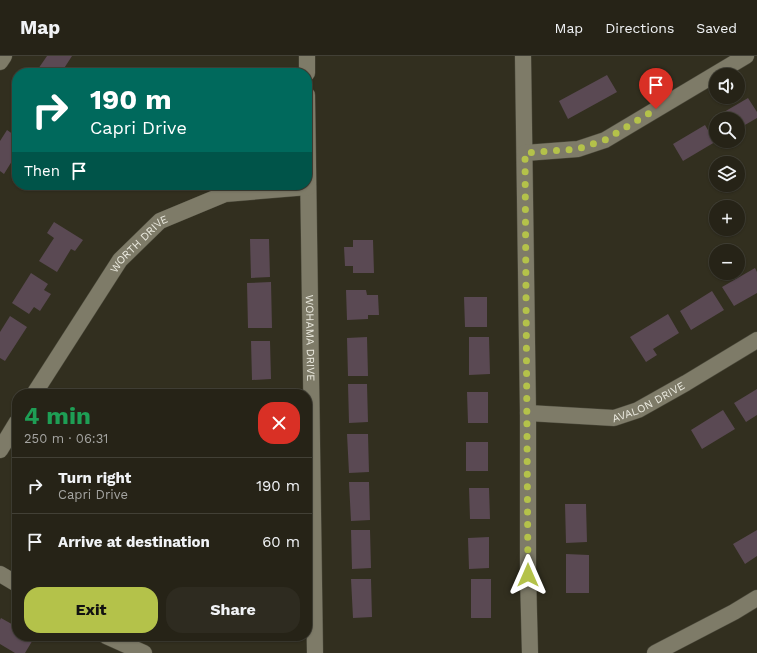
<!DOCTYPE html>
<meta charset="utf-8">
<style>
body{margin:0;font-family:"Work Sans",sans-serif;background:#2e2b20;color:#f1f3f6;height:100vh;display:flex;flex-direction:column;font-size:15px;white-space:nowrap}
*{box-sizing:border-box;margin:0}
p{font-size:13px;color:#a4a4a1}
.icon{flex:none;width:22px;height:22px;fill:none;stroke:currentColor;stroke-width:2;stroke-linecap:round;stroke-linejoin:round}
.map{position:relative;flex:1;overflow:hidden}
.details{position:absolute;left:12px;top:333px;width:300px;height:252px;display:flex;flex-direction:column;background:#262317;border-radius:16px;box-shadow:0 1px 3px #0004,0 0 0 1px #424036}
.details>*{flex:none}
.banner{position:absolute;left:12px;top:12px;width:300px;height:122px;border-radius:16px;box-shadow:0 1px 3px #0004,0 0 0 1px #424036;background:#00695c;color:#fff;overflow:hidden}
.buttons{position:absolute;left:709px;top:12px;display:grid;gap:8px}
.buttons a{display:grid;place-items:center;width:36px;height:36px;border-radius:50%;background:#262317;box-shadow:0 1px 3px #0004,0 0 0 1px #424036;font-size:20px}
.pin{position:absolute;display:grid;place-items:center;width:34px;height:34px;color:#fff;margin:-41px -17px;border-radius:50% 50% 50% 0;rotate:-45deg;box-shadow:0 0 4px #0007}
.pin .icon{rotate:45deg}
.me{position:absolute;width:44px;margin:-22px;rotate:0deg;stroke-linejoin:round;filter:drop-shadow(0 0 3px #0008)}
.turn{display:flex;align-items:center;gap:14px;height:84px;padding:0 12px;font-size:18px}
.turn .icon{width:52px;height:52px;stroke-width:2.5}
.turn b{display:block;font-size:28px;line-height:34px}
.then{display:flex;align-items:center;height:38px;padding:0 12px;background:#0003;gap:8px;font-size:15px}
.round{display:grid;place-items:center;flex:none;width:42px;height:42px;border-radius:16px;background:#2e2b20}
.summary{display:flex;align-items:center;justify-content:space-between;height:68px;padding:0 12px}
h1{font-size:24px;font-weight:700;line-height:30px;color:#1e9e55}
.button{display:flex;gap:8px;margin-top:auto;padding:8px 12px}
.button a{flex:1;height:46px;border-radius:16px;background:#b4c24a;color:#111;font-size:16px;font-weight:700;line-height:46px;text-align:center}
.button a+a{background:#2e2b20;color:#f1f3f6}
ul{padding:0;list-style:none}
li{display:flex;align-items:center;gap:12px;height:56px;padding:0 12px;border-top:1px solid #424036}
li div{flex:1}
li b{display:block;font-size:15px}
li em{font-style:normal}
header{display:flex;align-items:center;gap:24px;box-sizing:border-box;height:56px;padding:0 20px;background:#262317;border-bottom:1px solid #424036}
header strong{font-size:19px}
nav{display:flex;gap:22px;margin-inline-start:auto;font-size:14px}
.map>svg:first-child{display:block}
</style>
<header>
<strong>Map</strong>
<nav><a>Map</a><a>Directions</a><a>Saved</a></nav>
</header>
<div class="map">
<svg width="757" height="597" viewBox="0 0 757 597">
<rect width="100%" height="100%" fill="#322f1f"/>
<path fill="#5a4953" d="M47 0H72L61 17H37L36 16Z
M607 19 617 36 568 63 559 45Z
M748 42 757 56V62L738 73V63H728L724 56Z
M17 52V64L11 61Z
M705 69 715 86 683 105 673 88Z
M7 74 17 81V97L4 118 0 115V85Z
M54 166 83 184 75 195 71 193 57 216 39 205 54 182 47 177Z
M250 183H269L270 221 251 222Z
M353 184H373L374 217H353V210H345L344 191H353Z
M755 212 757 216V237L734 250 722 231Z
M31 217 48 228 44 234 51 238 40 255 34 251 29 258 12 247Z
M271 226 272 272H248L247 227Z
M346 234H366L367 239H378L379 259H368V263L347 264Z
M712 235 724 254 691 274 680 255Z
M464 241H487V271H465Z
M668 258 679 277 653 293 657 299 646 306 630 281Z
M10 260 27 271 5 305 0 302V276Z
M367 281 368 320H348L347 282Z
M469 281H489L490 318 469 319Z
M251 285H270L271 323 252 324Z
M348 328H367L368 366 349 367Z
M757 333V359L746 366 734 347Z
M253 336H273V338H253Z
M467 336H488V367H468Z
M723 354 735 373 702 393 691 374Z
M347 378H368L369 416 349 417Z
M466 386H488V415H466Z
M349 426H369L370 464 351 465Z
M469 432H489L490 463H470Z
M565 448H586L587 486 566 487Z
M351 474H370L371 512 352 513Z
M757 474V500L745 508 733 488Z
M489 481V512L469 513 468 482Z
M566 498 589 499V537H566Z
M351 523H371L372 561 353 562Z
M471 523H491V562H471Z
M1 562 17 571V580H31L34 582 25 597H15L0 588V564Z"/>
<g fill="none" stroke-linecap="round" stroke-linejoin="round">
<defs>
<g id="street">
<path d="M307 0V17"/>
<path d="M523 0 528 357V519L530 597"/>
<path d="M0 6 4 0"/>
<path id="s1" d="M307 39 315 597"/>
<path d="M525 97 578 93 605 84 746 0"/>
<path id="s2" d="M34 338 120 204 160 165 225 138 308 131"/>
<path id="s3" d="M528 357 614 362 638 354 686 327 757 284"/>
<path d="M0 394 17 366"/>
<path d="M0 518 17 528"/>
<path d="M106 580 144 597"/>
<path d="M655 597 734 556 757 542"/>
</g>
</defs>
<use href="#street" stroke="#4c4a3c" stroke-width="17"/>
<use href="#street" stroke="#7e7b68" stroke-width="16"/>
</g>
<g fill="none" stroke-linecap="round" stroke-linejoin="round">
<path stroke="#b4c24a" stroke-width="7" stroke-dasharray="0 12.6" d="M528 519 525 97 578 93 605 84 656 53"/>
</g>
<g text-anchor="middle" dominant-baseline="central" stroke-width="4" stroke-linejoin="round" paint-order="stroke">
<g font-size="11" fill="#ecebe0" stroke="#181710">
<text stroke="none"><textPath href="#s2" startOffset="184">WORTH DRIVE</textPath></text>
<text stroke="none"><textPath href="#s1" startOffset="243">WOHAMA DRIVE</textPath></text>
<text stroke="none"><textPath href="#s3" startOffset="124">AVALON DRIVE</textPath></text>
</g>
</g>
</svg>
<div class="buttons">
<a><svg class="icon" aria-label="sound" viewBox="0 0 24 24"><path d="M4 9h4l5-4v14l-5-4H4zM17 9q2 3 0 6"/></svg></a>
<a><svg class="icon" aria-label="search" viewBox="0 0 24 24"><circle cx="10" cy="10" r="6"/><path d="M15 15l6 6"/></svg></a>
<a><svg class="icon" aria-label="layers" viewBox="0 0 24 24"><path d="M12 4l9 5-9 5-9-5zM3 14l9 5 9-5"/></svg></a>
<a>+</a>
<a>−</a>
</div>
<div class="pin" style="left:656px;top:53px;background:#d93025"><svg class="icon" aria-label="arrive" viewBox="0 0 24 24"><path d="M6 21V4h12l-3 4 3 4H6"/></svg></div>
<svg class="me" style="left:528px;top:519px" viewBox="-20 -20 40 40"><path d="M0-17L14 15 0 8-14 15z" fill="#b4c24a" stroke="#fff" stroke-width="4"/></svg>
<div class="banner">
<div class="turn"><svg class="icon" aria-label="right" viewBox="0 0 24 24"><path d="M7 20v-9h11M14 6l5 5-5 5"/></svg><div><b>190 m</b>Capri Drive</div></div>
<div class="then">Then<svg class="icon" aria-label="arrive" viewBox="0 0 24 24"><path d="M6 21V4h12l-3 4 3 4H6"/></svg></div>
</div>
<section class="details">
<div class="summary"><div><h1>4 min</h1><p>250 m · 06:31</p></div><a class="round" style="background:#d93025;color:#fff"><svg class="icon" aria-label="close" viewBox="0 0 24 24"><path d="M6 6l12 12M18 6L6 18"/></svg></a></div>
<ul>
<li><svg class="icon" aria-label="right" viewBox="0 0 24 24"><path d="M7 20v-9h11M14 6l5 5-5 5"/></svg><div><b>Turn right</b><p>Capri Drive</p></div><em>190 m</em></li>
<li><svg class="icon" aria-label="arrive" viewBox="0 0 24 24"><path d="M6 21V4h12l-3 4 3 4H6"/></svg><div><b>Arrive at destination</b></div><em>60 m</em></li>
</ul>
<div class="button"><a>Exit</a><a>Share</a></div>
</section>
</div>
